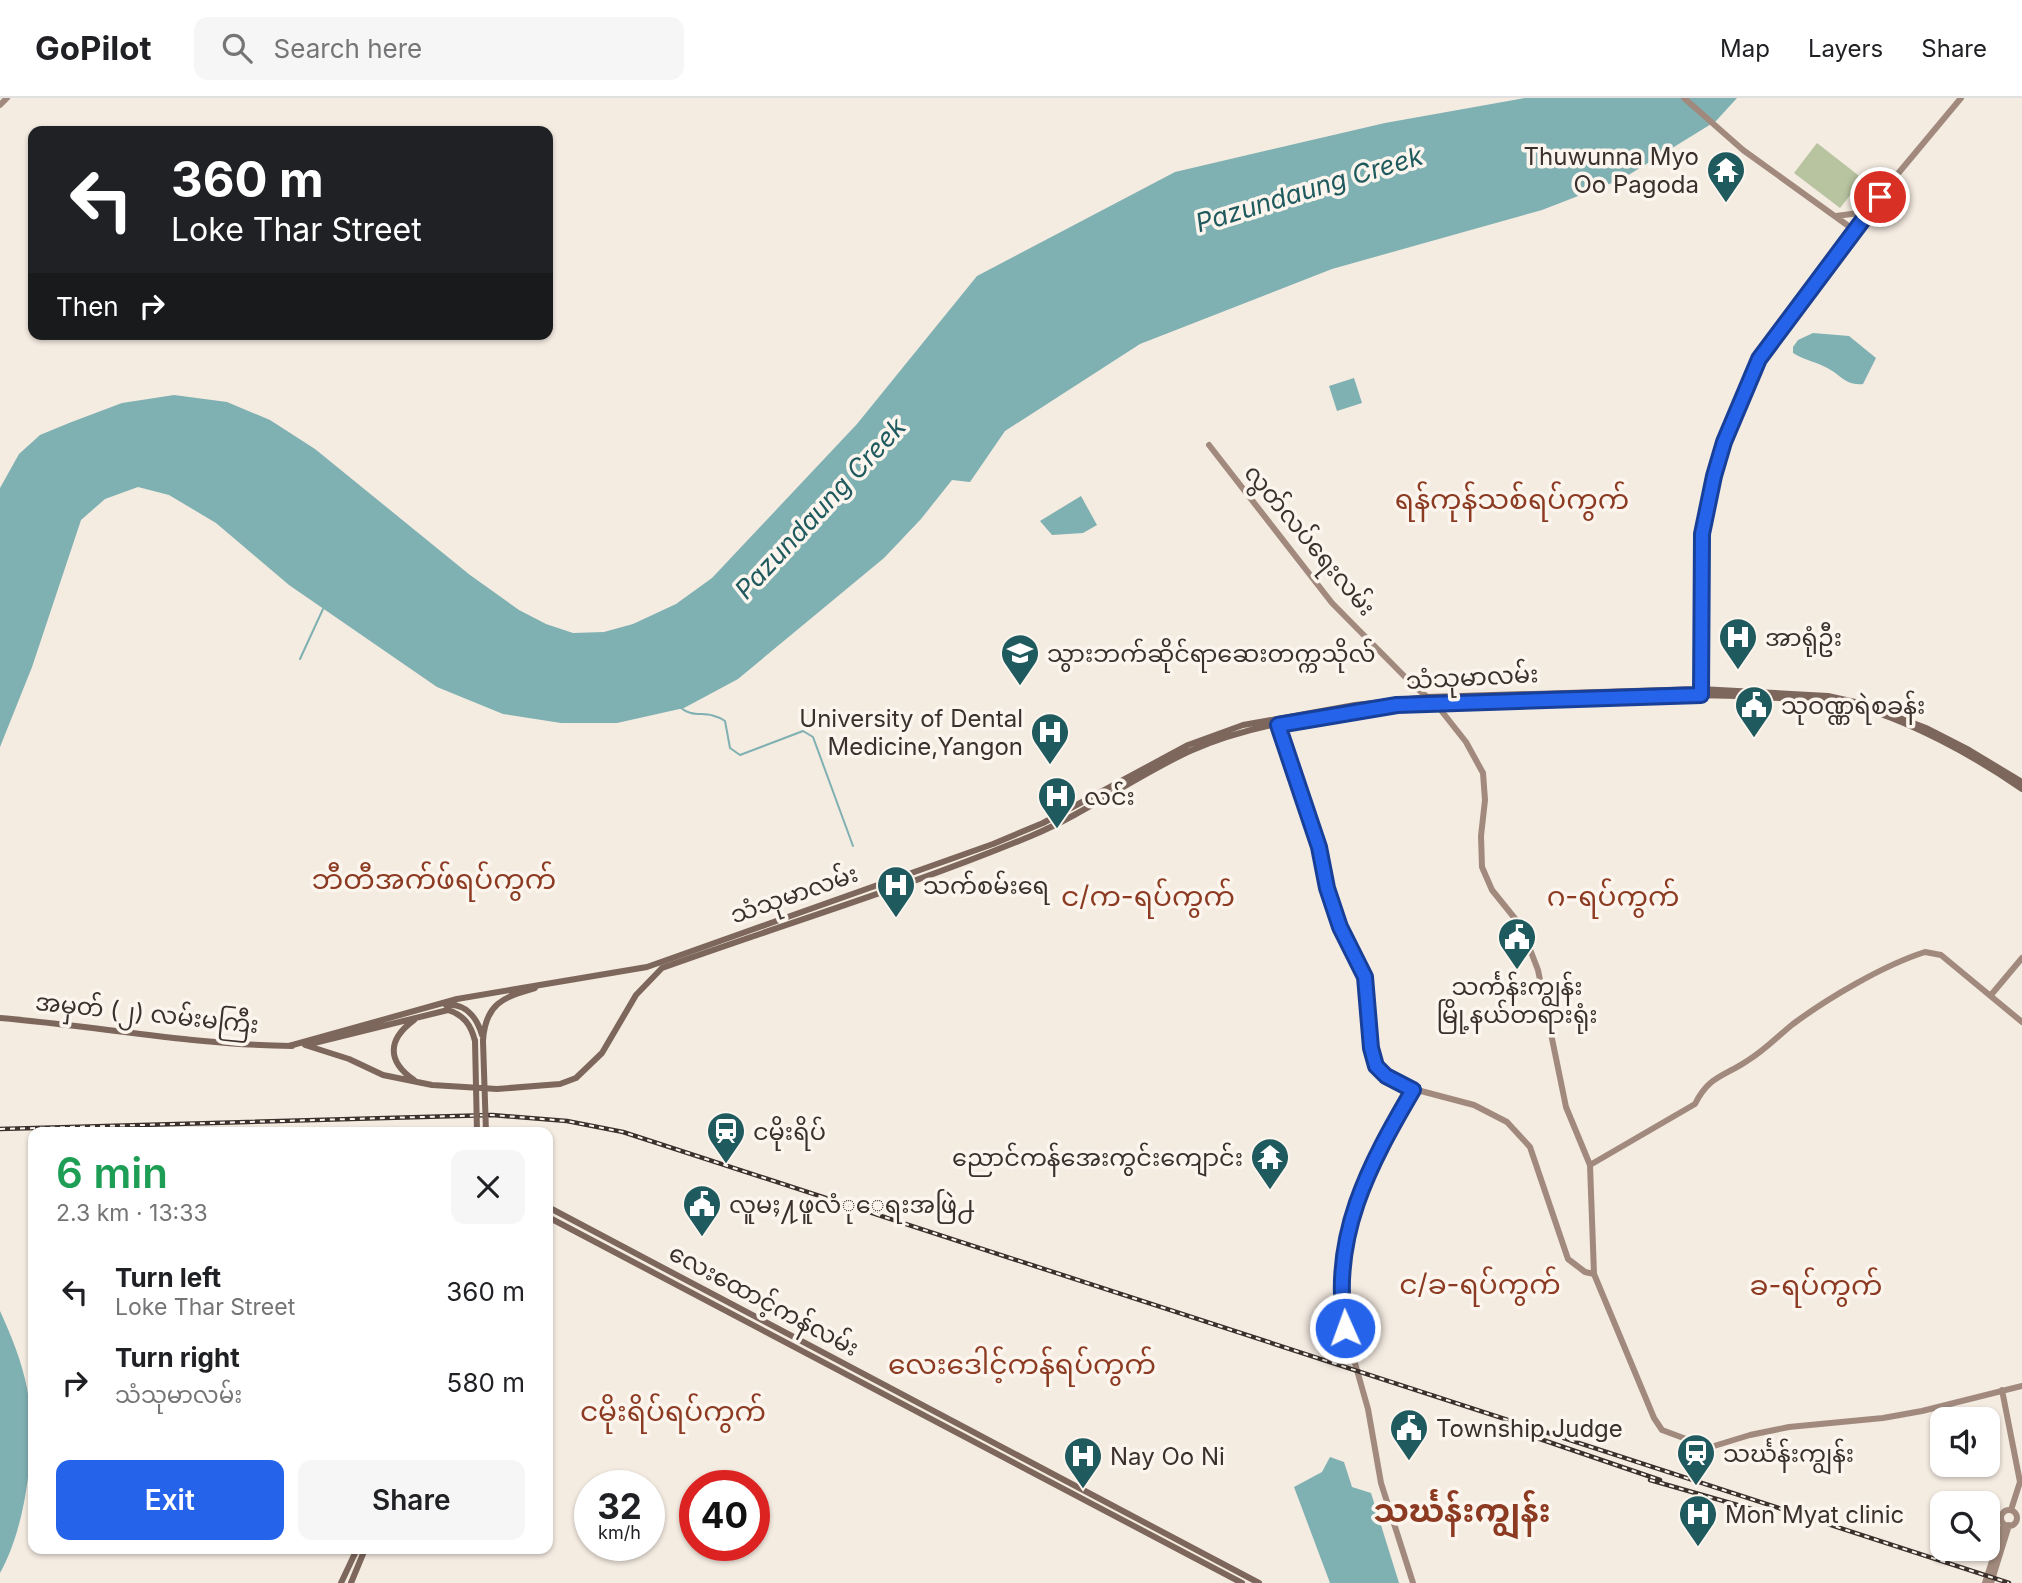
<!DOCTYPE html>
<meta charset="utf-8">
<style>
body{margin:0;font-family:Inter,"Noto Sans Myanmar",sans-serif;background:#f6f6f6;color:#202124;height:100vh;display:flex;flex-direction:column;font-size:26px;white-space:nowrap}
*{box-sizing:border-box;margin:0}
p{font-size:23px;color:#757577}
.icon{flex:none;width:38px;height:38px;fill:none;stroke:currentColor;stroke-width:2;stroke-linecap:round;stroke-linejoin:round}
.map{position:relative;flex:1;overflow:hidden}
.panel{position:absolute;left:28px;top:1029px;width:525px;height:427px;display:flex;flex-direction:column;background:#fff;border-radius:14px;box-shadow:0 2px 5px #0004}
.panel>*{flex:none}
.guide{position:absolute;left:28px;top:28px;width:525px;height:214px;border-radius:14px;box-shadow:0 2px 5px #0004;background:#202124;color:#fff;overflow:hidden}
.fabs{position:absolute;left:1930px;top:1309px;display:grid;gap:14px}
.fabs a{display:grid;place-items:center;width:70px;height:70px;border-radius:14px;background:#fff;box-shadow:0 2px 5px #0004;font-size:35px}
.speed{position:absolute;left:574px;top:1372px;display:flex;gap:14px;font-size:35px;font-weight:700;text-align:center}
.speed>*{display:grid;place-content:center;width:91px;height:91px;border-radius:50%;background:#fff;box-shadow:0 2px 5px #0004;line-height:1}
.speed small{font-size:18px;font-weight:400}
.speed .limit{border:10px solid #d22;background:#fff;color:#111}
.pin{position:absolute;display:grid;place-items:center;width:60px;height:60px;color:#fff;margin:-30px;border:4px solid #fff;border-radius:50%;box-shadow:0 2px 7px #0007}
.me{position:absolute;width:77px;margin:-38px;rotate:358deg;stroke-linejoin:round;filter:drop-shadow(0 0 5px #0008)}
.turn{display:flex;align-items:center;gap:24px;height:147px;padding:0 28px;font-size:32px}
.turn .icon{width:91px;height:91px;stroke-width:2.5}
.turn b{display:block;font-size:49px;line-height:60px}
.then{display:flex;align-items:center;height:66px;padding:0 28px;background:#0003;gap:14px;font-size:26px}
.round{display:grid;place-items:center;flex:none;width:74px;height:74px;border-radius:14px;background:#f6f6f6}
.summary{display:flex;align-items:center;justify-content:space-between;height:119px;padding:0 28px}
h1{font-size:42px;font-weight:600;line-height:52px;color:#1e9e55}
.action{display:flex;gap:14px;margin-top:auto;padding:14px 28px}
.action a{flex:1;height:80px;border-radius:14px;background:#2563eb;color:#fff;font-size:28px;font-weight:600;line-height:80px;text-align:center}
.action a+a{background:#f6f6f6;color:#202124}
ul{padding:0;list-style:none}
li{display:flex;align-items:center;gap:21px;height:91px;padding:0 28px}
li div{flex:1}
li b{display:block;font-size:26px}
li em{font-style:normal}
header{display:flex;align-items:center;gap:42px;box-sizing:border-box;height:98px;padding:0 35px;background:#fff;border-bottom:2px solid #e0e0e0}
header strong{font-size:33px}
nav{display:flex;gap:38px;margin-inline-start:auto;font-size:24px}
.search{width:490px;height:63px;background:#f6f6f6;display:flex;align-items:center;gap:18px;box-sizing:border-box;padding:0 24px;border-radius:14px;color:#757577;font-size:26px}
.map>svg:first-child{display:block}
</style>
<header>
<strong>GoPilot</strong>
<div class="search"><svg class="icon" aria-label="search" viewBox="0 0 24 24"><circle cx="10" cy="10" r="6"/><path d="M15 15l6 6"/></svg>Search here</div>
<nav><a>Map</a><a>Layers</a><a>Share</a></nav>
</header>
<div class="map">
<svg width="2022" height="1485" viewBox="0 0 2022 1485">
<rect width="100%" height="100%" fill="#f4ebe1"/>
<path fill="#b8c4a0" d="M1817 45 1863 81 1840 110 1794 75Z"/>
<path fill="#7fb0b2" d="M1525 0H1737L1716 23 1622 81 1542 112 1332 171 1140 246 1005 333 970 384 952 382 921 421 884 460 738 581 684 610 617 625H561L503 616 437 589 289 487 216 425 169 397 138 389 105 401 81 422 32 569 0 649V390L19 356 40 337 69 325 122 305 174 297 227 304 270 322 315 351 470 477 519 512 546 526 573 535 604 534 633 526 676 506 712 480 857 326 977 178 1175 74 1385 25Z
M1813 235 1849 238 1876 260 1863 286C1846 288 1842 278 1829 271 1818 264 1806 263 1793 255V249L1798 242Z
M1354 280 1362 305 1337 313 1329 288Z
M1081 398 1097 427 1083 435 1052 437 1040 423Z
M0 1213C11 1237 22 1264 27 1290 37 1343 27 1427 0 1475Z
M1330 1359 1344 1364 1352 1389 1371 1395 1399 1485H1330L1294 1389 1322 1374Z"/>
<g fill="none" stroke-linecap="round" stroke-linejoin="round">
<path stroke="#7fb0b2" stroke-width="2" d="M300 561 323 511
M681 610C694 621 708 611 725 623L730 650 740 657 803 633 813 639 853 748"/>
<path stroke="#a18a7d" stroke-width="6" d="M1684 0 1743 52 1854 132
M0 7 7 0
M1836 118 1867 114
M1209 347 1332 505 1414 588 1436 606 1466 644 1483 675 1485 702 1481 738 1482 769 1492 792 1521 828 1538 872 1566 1009 1590 1067 1594 1176 1654 1320 1662 1332 1705 1348H1714L1750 1337 1789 1329 1883 1320 1922 1313 2022 1288
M1701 595 1702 437 1714 378 1724 344 1759 261 1891 84 1961 0
M1276 621 1319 749 1327 790 1340 829 1365 879 1372 950 1376 968 1402 988 1474 1007 1507 1024 1530 1049 1568 1161 1585 1174 1594 1176
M1991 897 2022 860
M1590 1067 1695 1006C1709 978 1723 979 1747 963 1764 953 1778 938 1793 926 1828 900 1884 867 1925 854L1941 857 2022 924
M2002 1292 2020 1384 2011 1412
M2001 1420a8 8 0 1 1 16 0a8 8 0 1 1-16 0Z
M1413 1485 1381 1385 1368 1311 1345 1230 1344 1179 1350 1120 1357 1100 1413 992
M1985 1485 2004 1426
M1991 1485 2009 1427"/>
<path stroke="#7d675c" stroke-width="6" d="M446 907C466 905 477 920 482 937
M0 920C97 928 194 947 292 948
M483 943C485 906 503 899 535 890
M305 947 349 961 383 977 432 987 497 991 560 986 576 980 602 955 636 897 662 870C784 826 911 788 1031 738 1086 715 1136 678 1190 653 1254 624 1328 617 1397 607 1516 602 1637 593 1757 599 1788 601 1820 600 1851 607 1906 620 1976 659 2022 691
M306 947 448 912C464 917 471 927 475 943
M289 948 457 901 647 869 993 746 1043 725 1188 647 1243 627 1355 607 1427 599 1700 591 1828 598 1864 606 1926 630 1969 652 2022 684
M414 982C387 963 387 942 414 922
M548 1109 1259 1485
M548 1119 1242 1485
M341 1485 357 1451
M351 1485 365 1451"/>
<defs>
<path id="rail" d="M0 1031 492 1017 567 1023 623 1034 2009 1485
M1537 1340 1660 1382
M1650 1382 1755 1412"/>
</defs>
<use href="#rail" stroke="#3b302b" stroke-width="4.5"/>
<use href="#rail" stroke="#fbf5ee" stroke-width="2" stroke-dasharray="5" stroke-linecap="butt"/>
<path stroke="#7d675c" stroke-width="6" d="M475 943 477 1034
M483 943 486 1034"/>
</g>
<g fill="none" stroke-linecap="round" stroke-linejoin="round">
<defs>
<path id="route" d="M1345 1230C1330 1139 1369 1067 1413 992L1386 978 1376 968 1371 950 1365 879 1340 829 1327 790 1319 749 1278 627 1397 607 1701 597 1702 436 1714 378 1724 344 1759 261 1880 99"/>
</defs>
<use href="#route" stroke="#184099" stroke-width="18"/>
<use href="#route" stroke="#2563eb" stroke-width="12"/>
</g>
<defs>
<symbol id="temple-pin" viewBox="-11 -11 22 30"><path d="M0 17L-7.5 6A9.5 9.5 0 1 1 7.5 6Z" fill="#1f5a5e" stroke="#fbf5ee"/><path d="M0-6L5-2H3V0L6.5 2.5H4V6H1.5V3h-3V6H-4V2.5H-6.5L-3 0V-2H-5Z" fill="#fff"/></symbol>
<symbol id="hospital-pin" viewBox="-11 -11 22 30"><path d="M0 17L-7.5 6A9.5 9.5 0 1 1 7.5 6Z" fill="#1f5a5e" stroke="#fbf5ee"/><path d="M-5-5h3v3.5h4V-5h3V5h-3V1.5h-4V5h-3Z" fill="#fff"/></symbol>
<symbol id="university-pin" viewBox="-11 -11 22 30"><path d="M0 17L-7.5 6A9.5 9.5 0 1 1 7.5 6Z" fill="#1f5a5e" stroke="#fbf5ee"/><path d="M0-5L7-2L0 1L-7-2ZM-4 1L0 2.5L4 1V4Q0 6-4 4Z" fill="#fff"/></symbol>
<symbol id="civic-pin" viewBox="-11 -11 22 30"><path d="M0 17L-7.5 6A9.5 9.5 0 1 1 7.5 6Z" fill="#1f5a5e" stroke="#fbf5ee"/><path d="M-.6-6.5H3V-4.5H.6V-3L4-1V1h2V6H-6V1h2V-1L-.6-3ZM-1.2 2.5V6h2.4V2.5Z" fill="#fff"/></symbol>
<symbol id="station-pin" viewBox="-11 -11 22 30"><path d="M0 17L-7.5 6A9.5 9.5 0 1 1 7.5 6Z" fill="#1f5a5e" stroke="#fbf5ee"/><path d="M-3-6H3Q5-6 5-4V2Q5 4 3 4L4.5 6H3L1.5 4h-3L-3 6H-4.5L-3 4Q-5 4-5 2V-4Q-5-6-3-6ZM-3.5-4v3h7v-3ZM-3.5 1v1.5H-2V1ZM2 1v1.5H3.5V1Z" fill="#fff"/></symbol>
</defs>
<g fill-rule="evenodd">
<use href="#temple-pin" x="1704" y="50" width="44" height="60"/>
<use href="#hospital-pin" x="1716" y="517" width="44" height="60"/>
<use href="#university-pin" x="998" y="533" width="44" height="60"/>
<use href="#civic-pin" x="1732" y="585" width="44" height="60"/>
<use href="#hospital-pin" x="1028" y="612" width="44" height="60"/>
<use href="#hospital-pin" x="1035" y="676" width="44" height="60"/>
<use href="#hospital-pin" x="874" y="765" width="44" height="60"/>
<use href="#civic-pin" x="1495" y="817" width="44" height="60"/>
<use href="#station-pin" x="704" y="1011" width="44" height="60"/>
<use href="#temple-pin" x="1248" y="1037" width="44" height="60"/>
<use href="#civic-pin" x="680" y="1084" width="44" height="60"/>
<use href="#civic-pin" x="1387" y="1308" width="44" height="60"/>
<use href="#station-pin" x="1674" y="1333" width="44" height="60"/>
<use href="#hospital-pin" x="1061" y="1336" width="44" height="60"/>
<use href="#hospital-pin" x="1676" y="1394" width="44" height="60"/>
</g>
<g text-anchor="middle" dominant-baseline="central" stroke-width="7" stroke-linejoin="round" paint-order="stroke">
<g font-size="24" fill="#3b302b" stroke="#fbf5ee" text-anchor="start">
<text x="1699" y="58" text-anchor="end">Thuwunna Myo<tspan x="1699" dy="28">Oo Pagoda</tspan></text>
<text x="1765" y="539">အာရုံဦး</text>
<text x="1047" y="555">သွားဘက်‌ဆိုင်ရာဆေးတက္ကသိုလ်</text>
<text x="1781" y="607">သုဝဏ္ဏရဲစခန်း</text>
<text x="1023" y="620" text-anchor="end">University of Dental<tspan x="1023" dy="28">Medicine,Yangon</tspan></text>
<text x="1084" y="698">လင်း</text>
<text x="923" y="787">သက်စမ်းရေ</text>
<text x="1517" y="888" text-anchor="middle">သင်္ကန်းကျွန်း<tspan x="1517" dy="28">မြို့နယ်တရားရုံး</tspan></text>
<text x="753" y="1033">ငမိုးရိပ်</text>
<text x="1243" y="1059" text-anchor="end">ညောင်ကန်အေးကွင်းကျောင်း</text>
<text x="729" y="1106">လူမႈ႔ဖူလံုေရးအဖြဲ႕</text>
<text x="1436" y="1330">Township Judge</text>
<text x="1723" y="1355">သင်္ဃန်းကျွန်း</text>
<text x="1110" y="1358">Nay Oo Ni</text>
<text x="1725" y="1416">Mon Myat clinic</text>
</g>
<g font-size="24" fill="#3b302b" stroke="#fbf5ee">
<text transform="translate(1310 442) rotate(50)">လွတ်လပ်ရေးလမ်း</text>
<text transform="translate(1472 579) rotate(-3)">သံသုမာလမ်း</text>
<text transform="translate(794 796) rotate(-19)">သံသုမာလမ်း</text>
<text transform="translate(147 915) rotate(6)">အမှတ် (၂) လမ်းမကြီး</text>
<text transform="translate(764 1202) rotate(28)">လေးထောင့်ကန်လမ်း</text>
</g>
<g font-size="26" font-style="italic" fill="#1f5a5e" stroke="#fbf5ee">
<text transform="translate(1309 91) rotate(-17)">Pazundaung Creek</text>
<text transform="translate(820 410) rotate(-47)">Pazundaung Creek</text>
</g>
<g font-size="28" fill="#8c3b22" stroke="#fbf5ee">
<text x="1512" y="401">ရန်ကုန်သစ်ရပ်ကွက်</text>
<text x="434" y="781">ဘီတီအက်ဖ်ရပ်ကွက်</text>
<text x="1148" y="798">င/က-ရပ်ကွက်</text>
<text x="1613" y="798">ဂ-ရပ်ကွက်</text>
<text x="1480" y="1186">င/ခ-ရပ်ကွက်</text>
<text x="1816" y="1187">ခ-ရပ်ကွက်</text>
<text x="1022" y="1266">လေးဒေါင့်ကန်ရပ်ကွက်</text>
<text x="673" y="1313">ငမိုးရိပ်ရပ်ကွက်</text>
</g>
<g font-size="32" font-weight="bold" fill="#8c3b22" stroke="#fbf5ee">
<text x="1462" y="1412">သင်္ဃန်းကျွန်း</text>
</g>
</g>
</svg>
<div class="fabs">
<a><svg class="icon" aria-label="sound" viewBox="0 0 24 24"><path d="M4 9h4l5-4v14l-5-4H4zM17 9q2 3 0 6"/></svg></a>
<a><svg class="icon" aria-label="search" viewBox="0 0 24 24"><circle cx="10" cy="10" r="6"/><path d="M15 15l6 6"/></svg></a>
</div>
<div class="speed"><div>32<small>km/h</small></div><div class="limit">40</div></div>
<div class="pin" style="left:1880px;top:99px;background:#d93025"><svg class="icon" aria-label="arrive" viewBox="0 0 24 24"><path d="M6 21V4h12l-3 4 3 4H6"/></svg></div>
<svg class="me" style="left:1345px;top:1230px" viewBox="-20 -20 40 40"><circle r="17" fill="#2563eb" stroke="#fff" stroke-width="3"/><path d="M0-11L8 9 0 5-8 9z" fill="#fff"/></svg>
<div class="guide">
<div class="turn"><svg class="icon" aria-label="left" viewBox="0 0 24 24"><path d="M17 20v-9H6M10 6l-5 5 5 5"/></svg><div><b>360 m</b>Loke Thar Street</div></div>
<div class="then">Then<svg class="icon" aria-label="right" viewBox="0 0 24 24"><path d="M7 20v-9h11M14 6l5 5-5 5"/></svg></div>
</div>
<section class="panel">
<div class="summary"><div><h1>6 min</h1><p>2.3 km · 13:33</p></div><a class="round"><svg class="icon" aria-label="close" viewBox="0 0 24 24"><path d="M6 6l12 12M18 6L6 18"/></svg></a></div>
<ul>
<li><svg class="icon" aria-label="left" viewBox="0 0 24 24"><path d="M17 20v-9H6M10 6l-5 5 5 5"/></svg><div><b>Turn left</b><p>Loke Thar Street</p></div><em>360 m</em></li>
<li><svg class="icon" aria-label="right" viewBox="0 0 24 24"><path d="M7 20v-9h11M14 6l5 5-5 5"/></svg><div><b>Turn right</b><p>သံသုမာလမ်း</p></div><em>580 m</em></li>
</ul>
<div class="action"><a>Exit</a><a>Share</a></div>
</section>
</div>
